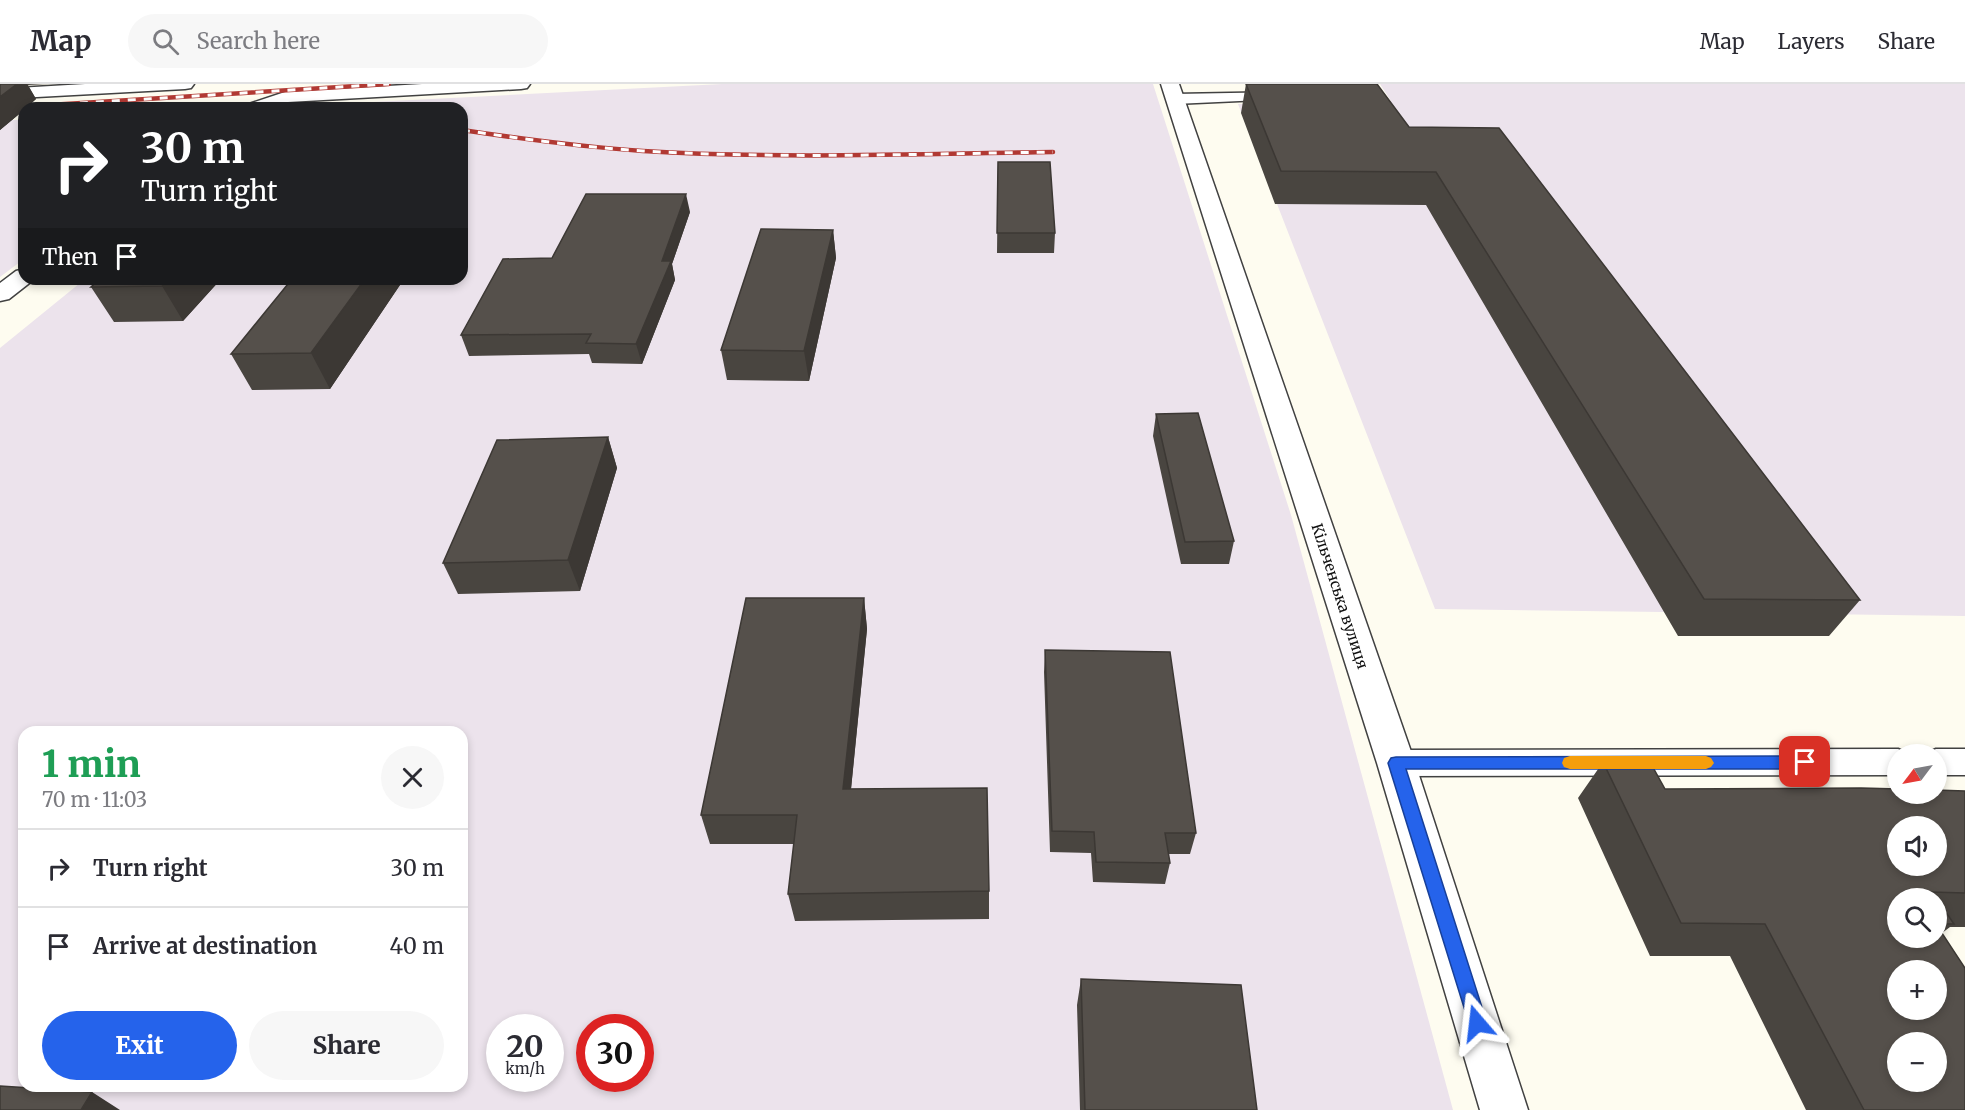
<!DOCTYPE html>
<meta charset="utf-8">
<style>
body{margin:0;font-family:Merriweather,serif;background:#f7f7f7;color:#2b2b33;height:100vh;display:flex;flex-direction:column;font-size:22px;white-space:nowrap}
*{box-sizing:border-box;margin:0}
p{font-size:20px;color:#7c7c81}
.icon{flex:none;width:33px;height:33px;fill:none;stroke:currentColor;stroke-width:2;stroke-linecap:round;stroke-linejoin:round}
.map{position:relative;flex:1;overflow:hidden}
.details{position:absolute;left:18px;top:642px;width:450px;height:366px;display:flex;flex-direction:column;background:#fff;border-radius:18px;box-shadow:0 3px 9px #0003}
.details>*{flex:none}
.guide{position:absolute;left:18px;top:18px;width:450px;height:183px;border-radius:18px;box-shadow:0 3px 9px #0003;background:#202124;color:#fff;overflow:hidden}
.needle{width:39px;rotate:238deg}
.fabs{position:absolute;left:1887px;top:660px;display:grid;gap:12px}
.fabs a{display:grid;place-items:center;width:60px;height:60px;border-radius:50%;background:#fff;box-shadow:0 3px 9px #0003;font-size:30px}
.speed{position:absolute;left:486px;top:930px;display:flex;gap:12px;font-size:30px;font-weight:700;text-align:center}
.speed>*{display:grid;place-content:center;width:78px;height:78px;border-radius:50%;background:#fff;box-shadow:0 3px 9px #0003;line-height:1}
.speed small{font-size:15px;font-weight:400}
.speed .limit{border:9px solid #d22;background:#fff;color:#111}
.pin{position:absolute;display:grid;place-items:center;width:51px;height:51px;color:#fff;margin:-26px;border-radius:12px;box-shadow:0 3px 9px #0006}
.me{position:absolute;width:66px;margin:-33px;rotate:343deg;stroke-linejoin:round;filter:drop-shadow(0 0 4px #0008)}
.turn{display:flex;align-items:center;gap:21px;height:126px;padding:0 24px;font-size:27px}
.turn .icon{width:78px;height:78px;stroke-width:2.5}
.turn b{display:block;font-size:42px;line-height:51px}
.then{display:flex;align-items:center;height:57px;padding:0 24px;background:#0003;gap:12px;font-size:22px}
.round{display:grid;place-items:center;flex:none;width:63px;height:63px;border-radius:32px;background:#f7f7f7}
.headline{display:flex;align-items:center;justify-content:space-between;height:102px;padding:0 24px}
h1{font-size:36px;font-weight:800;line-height:45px;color:#1e9e55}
.primary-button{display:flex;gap:12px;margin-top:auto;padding:12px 24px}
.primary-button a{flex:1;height:69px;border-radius:36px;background:#2563eb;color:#fff;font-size:24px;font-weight:800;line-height:69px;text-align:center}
.primary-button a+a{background:#f7f7f7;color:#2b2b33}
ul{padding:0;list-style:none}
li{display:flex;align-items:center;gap:18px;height:78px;padding:0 24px;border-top:2px solid #e1e1e2}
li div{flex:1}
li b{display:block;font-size:22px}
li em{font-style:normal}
header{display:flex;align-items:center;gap:36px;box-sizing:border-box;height:84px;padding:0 30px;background:#fff;border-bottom:2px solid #e1e1e2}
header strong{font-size:28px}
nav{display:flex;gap:33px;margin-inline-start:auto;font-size:21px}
.search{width:420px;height:54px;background:#f7f7f7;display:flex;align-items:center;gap:15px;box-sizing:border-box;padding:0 21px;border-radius:33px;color:#7c7c81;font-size:22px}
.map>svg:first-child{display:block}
</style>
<header>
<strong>Map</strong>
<div class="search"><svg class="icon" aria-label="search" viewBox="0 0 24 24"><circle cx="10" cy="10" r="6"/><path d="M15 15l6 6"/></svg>Search here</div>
<nav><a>Map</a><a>Layers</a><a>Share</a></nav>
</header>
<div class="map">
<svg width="1965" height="1026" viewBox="0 0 1965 1026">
<rect width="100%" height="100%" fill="#fefcf0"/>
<path fill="#ece3ec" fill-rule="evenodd" d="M722 0H1153L1291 431 1453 1026H0V264L85 195H462V24H293L295 22ZM24 648H462V1002H24ZM500 944H550V994H500ZM590 944H640V994H590Z
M1380 0H1965V532L1435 525 1238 20 1391 17Z
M0 36H24V175L0 193Z"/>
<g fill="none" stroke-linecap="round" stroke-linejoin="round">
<defs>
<path id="service" d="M1279 8 1284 9 1286 12 1284 15 1175 20 1167 15 1175 10Z
M1898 665 1910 670H1898V691L1396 692 1385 688 1381 679 1385 670 1396 666Z
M1936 665H1965V691H1936V670H1924Z"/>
<path id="minor" d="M85 0H194L191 4 185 5 0 15V5Z
M422 0H530L527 4 521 5 288 18 273 24H247L249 20 285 8Z
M1161 0H1179L1415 679 1528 1026H1480L1377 679Z
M24 185V195H34L32 197 9 215 0 217V199L16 187Z"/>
</defs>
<use href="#service" stroke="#414141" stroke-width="3"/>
<use href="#minor" stroke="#414141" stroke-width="3"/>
<use href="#service" fill="#fff" fill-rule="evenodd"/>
<use href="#minor" fill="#fff" fill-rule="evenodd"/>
<defs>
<path id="rail" d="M143 23 209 24
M0 24 389 0
M462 46C522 55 582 63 643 67 779 75 917 70 1053 68"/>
</defs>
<use href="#rail" stroke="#b13933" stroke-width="4.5"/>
<use href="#rail" stroke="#fff" stroke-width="3" stroke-dasharray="8" stroke-linecap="butt"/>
</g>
<path fill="#494540" d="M0 0H48L28 1 36 15 26 24H24V26L0 46Z
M1246 0H1377L1409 43 1860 516 1829 552H1678L1426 121 1275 120 1241 29Z
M998 78 1055 149 1054 169H997Z
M690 128 672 180 675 196 642 280 592 279 589 270 469 272 461 251Z
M833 146 836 174 809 297 727 296 721 266Z
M221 195 183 237 114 238 91 203Z
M292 195H404L330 305 252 306 231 270Z
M1156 330 1234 457 1229 480H1181L1153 352Z
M608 353 617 384 580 507 458 510 443 479Z
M864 514 867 545 851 705 989 807V835L795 837 788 810 794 760H710L701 731Z
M1045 566 1196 749 1190 770H1168L1170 779 1165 800 1093 798 1091 769 1050 768 1044 588Z
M1603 678 1665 705 1965 707V843H1950L1942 849 1965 1026H1806L1730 872H1650L1578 714Z
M1081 895 1257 1026H1080L1077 921Z"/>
<path fill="#3c3834" d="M17 0H27L36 15 26 24H24V26L0 46V13Z
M686 110 690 128 672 180 675 196 642 280 636 260 662 177Z
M833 146 836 174 809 297 804 267Z
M169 195H221L183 237 162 202Z
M365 195H404L330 305 311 269Z
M608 353 617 384 580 507 568 476Z
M864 514 867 545 848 735 843 705Z
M92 1008 120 1026H81Z"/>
<path fill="#55504b" stroke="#3c3834" stroke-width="1.5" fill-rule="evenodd" d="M0 0H17L0 13Z
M1246 0H1377L1409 43 1499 44 1860 516 1704 515 1436 88 1281 87Z
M998 78H1050L1055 149H997Z
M586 110H686L662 177H671L636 260 586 259 591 250 461 251 503 175 552 174Z
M761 145 833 146 804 267 721 266Z
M100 195H169L162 202 91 203Z
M292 195H365L311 269 231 270Z
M1198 329 1234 457 1185 458 1156 330Z
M608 353 568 476 443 479 497 356Z
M746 514H864L843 705 987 704 989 807 788 810 797 731H701Z
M1045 566 1170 568 1196 749H1165L1170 779 1096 778 1094 748 1052 747Z
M1603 678H1650L1665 705 1861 704 1898 705V710H1936V706L1965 707V809L1932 808 1954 840H1936V814H1898V854H1936V840L1965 884V1026H1864L1765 840 1681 839ZM1898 742H1936V782H1898ZM1898 886H1936V926H1898ZM1898 958H1936V998H1898Z
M1081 895 1241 901 1257 1026H1085Z
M0 1002 92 1008 81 1026H0Z"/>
<path fill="#2563eb" stroke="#184099" stroke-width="1.5" d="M1805 672 1810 674 1812 678 1810 683 1805 685H1406L1487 939 1484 946 1477 949 1471 946 1388 679 1391 674 1396 673Z"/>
<path fill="#f59e0b" d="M1570 672H1706L1711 674 1714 679 1711 683 1706 685H1570L1564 683 1562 679 1564 674Z"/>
<g text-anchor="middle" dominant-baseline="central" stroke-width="6" stroke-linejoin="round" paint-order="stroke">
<g font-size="15" fill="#0e0e0e" stroke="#fff">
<text transform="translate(1340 512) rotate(72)">Кільченська вулиця</text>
</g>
</g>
</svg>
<div class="fabs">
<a><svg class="needle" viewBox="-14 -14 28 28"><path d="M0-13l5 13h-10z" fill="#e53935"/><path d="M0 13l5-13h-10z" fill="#7c7c81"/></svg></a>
<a><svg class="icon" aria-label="sound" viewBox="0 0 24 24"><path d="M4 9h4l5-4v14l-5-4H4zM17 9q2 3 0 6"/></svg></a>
<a><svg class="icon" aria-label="search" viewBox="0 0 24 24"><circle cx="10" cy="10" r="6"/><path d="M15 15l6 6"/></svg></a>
<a>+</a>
<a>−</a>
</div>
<div class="speed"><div>20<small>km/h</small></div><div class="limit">30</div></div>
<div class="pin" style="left:1805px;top:678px;background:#d93025"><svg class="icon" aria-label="arrive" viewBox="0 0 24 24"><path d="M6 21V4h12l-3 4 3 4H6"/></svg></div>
<svg class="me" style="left:1477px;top:939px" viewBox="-20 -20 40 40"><path d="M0-17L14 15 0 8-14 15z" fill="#2563eb" stroke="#fff" stroke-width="4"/></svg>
<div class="guide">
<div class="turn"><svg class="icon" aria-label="right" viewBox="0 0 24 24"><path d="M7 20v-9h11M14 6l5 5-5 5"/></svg><div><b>30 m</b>Turn right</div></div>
<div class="then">Then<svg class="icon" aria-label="arrive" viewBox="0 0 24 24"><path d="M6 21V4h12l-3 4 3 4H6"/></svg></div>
</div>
<section class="details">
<div class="headline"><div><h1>1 min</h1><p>70 m · 11:03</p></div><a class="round"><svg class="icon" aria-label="close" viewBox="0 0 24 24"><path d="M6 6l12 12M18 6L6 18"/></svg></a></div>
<ul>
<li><svg class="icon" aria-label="right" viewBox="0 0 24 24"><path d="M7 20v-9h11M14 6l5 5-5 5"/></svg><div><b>Turn right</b></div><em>30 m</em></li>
<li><svg class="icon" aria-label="arrive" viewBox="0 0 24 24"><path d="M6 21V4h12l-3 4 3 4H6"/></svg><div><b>Arrive at destination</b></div><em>40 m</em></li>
</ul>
<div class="primary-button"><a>Exit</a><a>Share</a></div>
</section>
</div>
